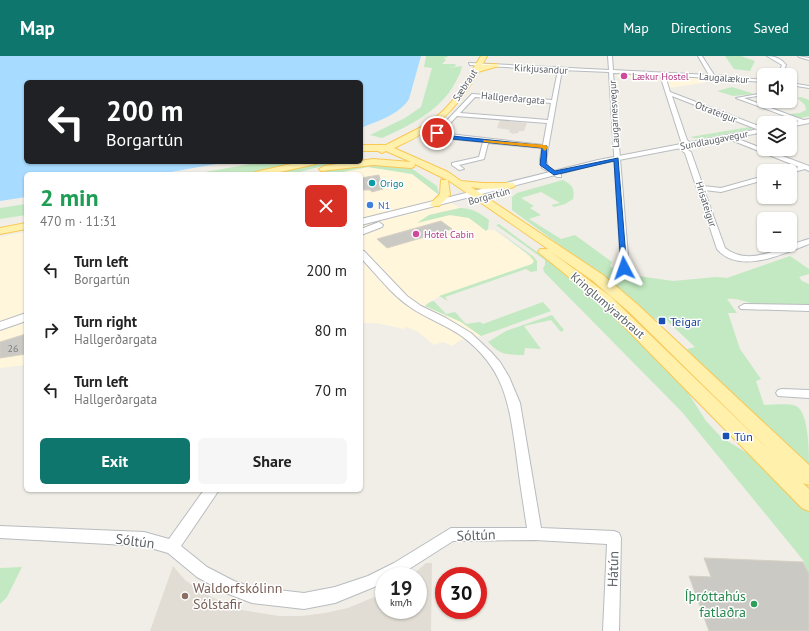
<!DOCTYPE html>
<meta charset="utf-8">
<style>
body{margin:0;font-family:"PT Sans",sans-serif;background:#f6f6f6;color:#222;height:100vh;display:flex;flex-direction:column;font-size:15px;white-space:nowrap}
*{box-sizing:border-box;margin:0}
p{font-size:13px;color:#767676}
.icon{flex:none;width:22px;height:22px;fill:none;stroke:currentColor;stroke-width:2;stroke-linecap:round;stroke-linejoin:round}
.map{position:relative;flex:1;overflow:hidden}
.panel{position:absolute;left:24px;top:116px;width:339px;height:320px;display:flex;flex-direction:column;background:#fff;border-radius:6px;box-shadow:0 1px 3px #0004}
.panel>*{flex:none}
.hud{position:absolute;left:24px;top:24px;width:339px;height:84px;border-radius:6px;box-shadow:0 1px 3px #0004;background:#202124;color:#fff;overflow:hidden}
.fabs{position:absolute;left:757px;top:12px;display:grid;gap:8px}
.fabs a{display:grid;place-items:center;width:40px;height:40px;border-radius:6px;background:#fff;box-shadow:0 1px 3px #0004;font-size:20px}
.speed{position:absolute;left:375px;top:511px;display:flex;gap:8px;font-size:20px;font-weight:700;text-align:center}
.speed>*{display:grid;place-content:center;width:52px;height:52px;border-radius:50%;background:#fff;box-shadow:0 1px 3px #0004;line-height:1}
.speed small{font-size:10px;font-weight:400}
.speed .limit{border:6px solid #d22;background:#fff;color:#111}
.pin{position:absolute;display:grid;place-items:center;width:34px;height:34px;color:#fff;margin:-17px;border:2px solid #fff;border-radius:50%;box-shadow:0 1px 4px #0007}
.me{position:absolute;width:44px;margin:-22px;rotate:356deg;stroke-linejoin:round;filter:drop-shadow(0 0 3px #0008)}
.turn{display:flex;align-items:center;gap:14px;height:84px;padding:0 16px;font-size:18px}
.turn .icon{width:52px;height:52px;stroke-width:2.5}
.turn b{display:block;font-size:28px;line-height:34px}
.round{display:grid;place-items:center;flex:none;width:42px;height:42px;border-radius:6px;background:#f6f6f6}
.overview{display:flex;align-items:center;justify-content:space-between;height:68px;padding:0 16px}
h1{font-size:24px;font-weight:700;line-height:30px;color:#1e9e55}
.button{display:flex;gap:8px;margin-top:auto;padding:8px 16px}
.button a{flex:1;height:46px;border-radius:6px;background:#0f766e;color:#fff;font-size:16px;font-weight:700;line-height:46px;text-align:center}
.button a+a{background:#f6f6f6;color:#222}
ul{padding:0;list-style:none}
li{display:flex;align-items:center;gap:12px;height:60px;padding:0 16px}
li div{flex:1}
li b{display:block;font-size:15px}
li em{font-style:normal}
header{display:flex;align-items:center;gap:24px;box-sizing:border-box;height:56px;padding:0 20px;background:#0f766e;color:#fff}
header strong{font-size:19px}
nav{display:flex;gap:22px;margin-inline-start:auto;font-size:14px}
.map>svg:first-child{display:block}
</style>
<header>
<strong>Map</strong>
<nav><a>Map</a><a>Directions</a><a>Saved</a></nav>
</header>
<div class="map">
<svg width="809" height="575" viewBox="0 0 809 575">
<rect width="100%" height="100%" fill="#f0eee6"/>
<path fill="#fff6dc" d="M617 17H621L734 22 669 32 665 24 617 21Z
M368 111 412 118 439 139 460 152 429 159 418 166 450 159 469 162 486 174H494L532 202 534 206 532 208 440 240 426 248 425 250 461 266 481 280 461 284 452 290 443 286 434 289 417 275 406 271 404 273 376 267H361V118H332Z
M26 176V309L0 312V181Z"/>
<path fill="#e1ddd4" d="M500 64 527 67 524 75H519L518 77 513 78 509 76 510 74 497 72Z
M426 507H432L431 575H150L173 510 185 524 200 535 236 553 279 560H301L325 557 348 552 384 537V554H418V520H411Z"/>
<path fill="#c2e9c1" d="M426 0H449L444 2 446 4 442 8H455L456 10 449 12 462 10C461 14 460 18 458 21 444 53 411 69 382 82L370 79 405 62 421 51 432 12 424 11Z
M725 0H741L755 5 750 15 734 13Z
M732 31 751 37 753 38 733 40 717 35Z
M801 41 809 44V60L798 63 789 60V58L800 57 806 54 805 49 797 42Z
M750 71 752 73 699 83 690 81Z
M261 106H307L251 118H194Z
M319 106H338L292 118H269Z
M376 108 408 110 437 130 439 139 412 118 368 111 332 118H314L356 109Z
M563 124C572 129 575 132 573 143L565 148 554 151 551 149 560 147 541 136 521 142 534 150 530 152 541 159 529 163 561 183 575 179 612 206 610 210 618 216 624 218 673 225 716 221 727 222 790 200 809 213V218L799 221 802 225 809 228V248C790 248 770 250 751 247 742 245 736 242 727 243L737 257H728L740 293 761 323 756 325 764 349C774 349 787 347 796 350 809 356 809 397 809 413L695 305 687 293 695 291 665 263 657 264 643 256 610 226 512 154V141L517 137Z
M26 148V159L0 163V152Z
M460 152C472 152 480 157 489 164L488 173 486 175 469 162 450 159 417 167 429 159Z
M499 168 564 216 629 272 678 321 706 365 721 381 755 402 809 456V518L803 504 682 356 544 216 543 212 545 209V204L496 169Z
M494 172 534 201 537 205V215L531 216 526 213 445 241 448 245 439 240 532 208 534 205 529 199Z
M434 245 446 258 455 256 466 268 480 266 483 268 543 246 551 255 481 280 461 266 425 250 430 246Z
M552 259 564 274 561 276 551 264 524 270 541 293 525 292 524 299C505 298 502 300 488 286L506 275Z
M22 511 7 541 0 548V512Z"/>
<path fill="#a7dbff" d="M0 0H421L409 43C399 59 377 65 361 72V26H26V106H228L159 118H26V141L0 145Z"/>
<path fill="#cbc9c3" stroke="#d6d0c4" d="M379 119 383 133 372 136 370 134H361V122Z
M441 165 452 173 387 192 377 183Z
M26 278V298L0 302V286Z
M704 502 803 506 809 518V575H709L689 520 711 521Z"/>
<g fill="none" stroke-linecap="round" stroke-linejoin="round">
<defs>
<path id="minor" d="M608 0H612L613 14 709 19 698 0H702L714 19 764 24V26L665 19 670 36 764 72V76L672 40 687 84 693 89 690 91 681 85 660 19 613 17 629 212 625 215 621 212 609 16 562 14 546 104 548 111 561 119V121H557L542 112 540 104 542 92 488 87 484 103 459 109 464 113 459 114 452 109V107L479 101 483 86 442 82 434 78 472 38 552 44 558 14 470 9 469 7 609 14ZM475 41 551 47 548 64 460 57ZM457 60 547 67 543 89 441 77Z
M767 0C774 0 782 3 786 9L782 19H778L782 9Z
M798 0 809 2V4L799 1Z
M790 27 809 30V32L790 29Z
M764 37V39L744 42 809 66 804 67 736 42Z
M726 80H730L809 110V115L805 113 790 117V115H787L788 114 799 111 726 82Z
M680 89 691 96 703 130 721 132 764 120V124L721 136 704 134 725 192C750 212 782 190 809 183V188C783 198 739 219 717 193L685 97 677 91Z
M361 195H364L407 240 421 250 446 262 471 277 491 296 500 306 509 321 520 347 541 472 614 475 619 477 621 482 619 575H603L607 488 535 484 453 485 398 520H384V527L335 547 304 553 252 547 226 537 197 521 168 497 144 490 0 482V470L144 476 169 483 204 434H219L181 490 207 511 234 525 252 531 304 537 335 531 368 520 394 507 451 472H527C523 446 519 421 516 396 509 348 505 313 463 281 447 269 427 263 410 251 391 238 377 219 361 202Z
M744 248 809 249V255L741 253 739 251Z
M782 333 809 334V342L778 340 776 337 778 334Z"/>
<path id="tertiary" d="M809 63V67L790 71V67Z
M764 72V76L598 108 361 169V163L598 104Z
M379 166 383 169 382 171 361 179V173Z
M26 257V265L0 274V266Z"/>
<path id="primary" d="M481 0H487L482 9 496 8 499 10 478 16C456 55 435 74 394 92L448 116 461 125 483 127H514L515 129 514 131 510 132 483 133 471 131 603 219 638 249 809 409V429L803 427 809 433V455L802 452 600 246 538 196 540 193H548L448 124 450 139 439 150H431L430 148 440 138 441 124H447L415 108 414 111 411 112 373 109 321 115 319 113 324 110 373 103 411 106 386 95 382 97 378 95H361V89H386L429 67 443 55 455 42ZM550 195 593 225 628 255 768 393 610 240Z
M300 106H318L316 108 271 118H253L255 116Z
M26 167V173L0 178V172Z"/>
</defs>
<use href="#minor" stroke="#b8bcc0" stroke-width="2"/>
<use href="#tertiary" stroke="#b8bcc0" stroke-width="2"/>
<use href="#primary" stroke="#f9c856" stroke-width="2"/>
<use href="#minor" fill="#fff" fill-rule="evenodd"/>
<use href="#tertiary" fill="#fff" fill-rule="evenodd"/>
<use href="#primary" fill="#fff0ac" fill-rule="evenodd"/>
</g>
<path fill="#1a73e8" stroke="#114b97" d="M437 76 443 79 547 90 546 108 555 115 618 102 627 214 621 212 614 105 554 119 540 109 542 92 442 82 435 78Z"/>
<path fill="#f59e0b" d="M483 84 545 89 548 91 545 95 542 92 484 86Z"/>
<g fill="#d1479c" stroke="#fff" stroke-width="1.5">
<circle cx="624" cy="20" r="4"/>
<circle cx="416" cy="178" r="4"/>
</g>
<circle fill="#0f9aa8" stroke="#fff" stroke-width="1.5" cx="372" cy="127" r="4"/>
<circle fill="#3f7fe0" stroke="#fff" stroke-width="1.5" cx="370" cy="149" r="4"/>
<g fill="#1a4fb4" stroke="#fff" stroke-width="1.5">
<rect x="658" y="261" width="8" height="8" rx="2"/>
<rect x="722" y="376" width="8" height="8" rx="2"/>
</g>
<circle fill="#8d6e63" stroke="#fff" stroke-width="1.5" cx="185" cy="540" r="4"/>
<circle fill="#2e9e5b" stroke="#fff" stroke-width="1.5" cx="754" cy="548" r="4"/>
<g text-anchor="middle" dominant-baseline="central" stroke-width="3" stroke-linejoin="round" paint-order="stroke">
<g font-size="10" fill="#5d6267" stroke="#fff">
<text transform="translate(541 13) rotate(3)">Kirkjusandur</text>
<text transform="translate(724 22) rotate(4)">Laugalækur</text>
<text transform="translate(465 29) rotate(-57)">Sæbraut</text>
<text transform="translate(513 42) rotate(5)">Hallgerðargata</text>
<text transform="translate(716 56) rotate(21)">Otrateigur</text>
<text transform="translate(614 58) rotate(-93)">Laugarnesvegur</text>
<text transform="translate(714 84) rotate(-11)">Sundlaugavegur</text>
<text transform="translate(489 140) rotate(-15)">Borgartún</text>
<text transform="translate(706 148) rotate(72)">Hrísateigur</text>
</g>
<g font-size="10" fill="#b23c85" stroke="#fff" text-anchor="start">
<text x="632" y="20">Lækur Hostel</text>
<text x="424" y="178">Hotel Cabin</text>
</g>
<g font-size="10" fill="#0d838f" stroke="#fff" text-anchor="start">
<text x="380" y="127">Origo</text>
</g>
<g font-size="10" fill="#366cbe" stroke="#fff" text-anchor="start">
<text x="378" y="149">N1</text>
</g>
<g font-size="10" fill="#787c7e">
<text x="13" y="292">26</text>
</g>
<g font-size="12" fill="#5d6267" stroke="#fff">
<text transform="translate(608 249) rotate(41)">Kringlumýrarbraut</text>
</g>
<g font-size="12" fill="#164399" stroke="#fff" text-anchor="start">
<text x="670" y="265">Teigar</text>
<text x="734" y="380">Tún</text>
</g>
<g font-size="14" fill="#5d6267" stroke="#fff">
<text transform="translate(476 479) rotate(-2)">Sóltún</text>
<text transform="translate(135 485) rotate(7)">Sóltún</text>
<text transform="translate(613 513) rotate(-88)">Hátún</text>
</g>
<g font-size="14" fill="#785e54" stroke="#fff" text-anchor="start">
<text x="193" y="532">Waldorfskólinn<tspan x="193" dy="16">Sólstafir</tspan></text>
</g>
<g font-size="14" fill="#27864d" stroke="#fff" text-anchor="end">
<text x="746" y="540">Íþróttahús<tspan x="746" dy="16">fatlaðra</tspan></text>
</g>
</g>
</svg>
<div class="fabs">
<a><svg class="icon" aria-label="sound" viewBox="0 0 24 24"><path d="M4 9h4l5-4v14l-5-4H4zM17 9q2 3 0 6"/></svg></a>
<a><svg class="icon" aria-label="layers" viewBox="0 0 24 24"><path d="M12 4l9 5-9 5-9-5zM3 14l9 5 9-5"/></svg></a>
<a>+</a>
<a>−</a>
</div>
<div class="speed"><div>19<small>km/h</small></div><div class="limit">30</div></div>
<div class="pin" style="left:437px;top:77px;background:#d93025"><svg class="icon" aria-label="arrive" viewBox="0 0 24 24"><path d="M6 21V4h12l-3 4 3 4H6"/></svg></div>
<svg class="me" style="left:624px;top:212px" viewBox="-20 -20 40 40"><path d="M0-17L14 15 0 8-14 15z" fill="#1a73e8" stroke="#fff" stroke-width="4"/></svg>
<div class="hud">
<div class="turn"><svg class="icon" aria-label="left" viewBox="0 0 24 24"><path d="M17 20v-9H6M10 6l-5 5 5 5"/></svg><div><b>200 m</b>Borgartún</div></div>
</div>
<section class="panel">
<div class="overview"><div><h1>2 min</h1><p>470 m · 11:31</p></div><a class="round" style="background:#d93025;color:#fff"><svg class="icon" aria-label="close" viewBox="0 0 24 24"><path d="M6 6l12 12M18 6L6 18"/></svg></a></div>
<ul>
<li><svg class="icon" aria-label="left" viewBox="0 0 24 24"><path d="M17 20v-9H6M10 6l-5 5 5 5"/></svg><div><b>Turn left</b><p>Borgartún</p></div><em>200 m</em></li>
<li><svg class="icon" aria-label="right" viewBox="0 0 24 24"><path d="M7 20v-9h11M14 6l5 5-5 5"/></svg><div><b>Turn right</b><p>Hallgerðargata</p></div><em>80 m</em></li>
<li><svg class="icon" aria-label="left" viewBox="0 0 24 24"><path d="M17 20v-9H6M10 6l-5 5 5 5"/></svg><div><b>Turn left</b><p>Hallgerðargata</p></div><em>70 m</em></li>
</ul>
<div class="button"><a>Exit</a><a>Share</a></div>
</section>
</div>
